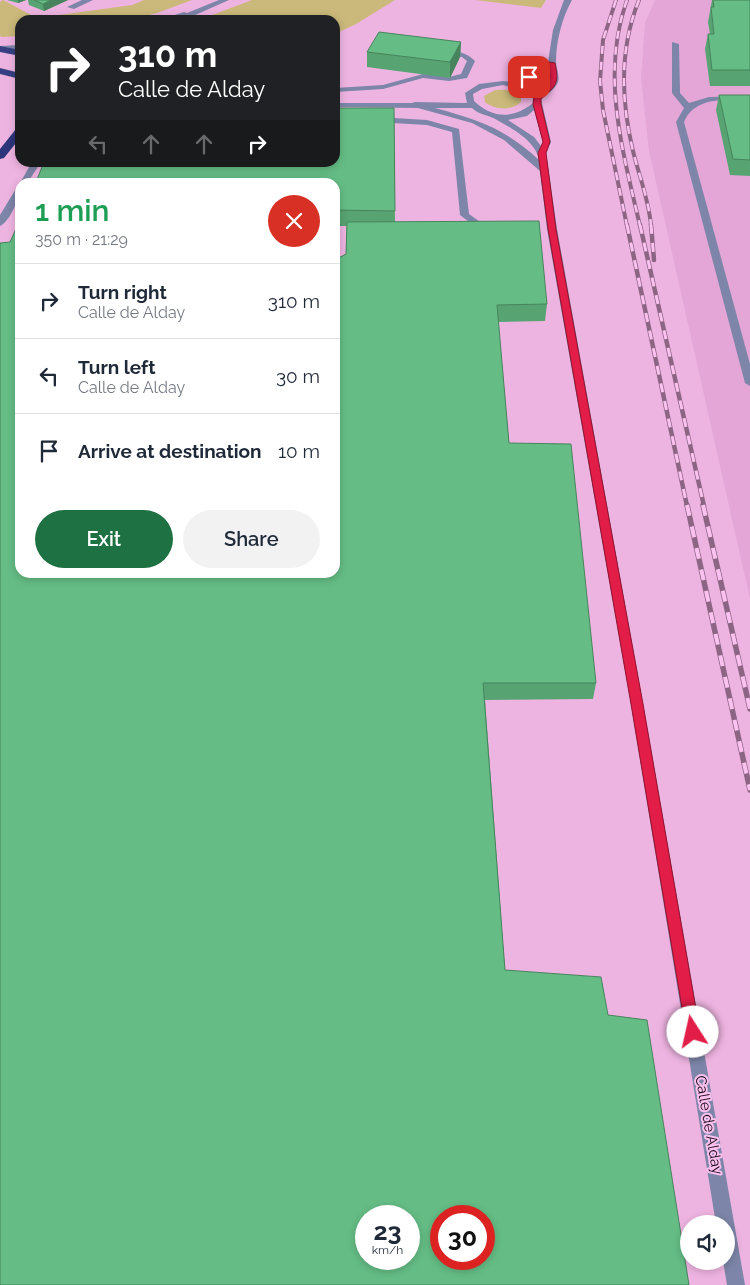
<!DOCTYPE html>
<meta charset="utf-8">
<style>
body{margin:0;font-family:Raleway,sans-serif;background:#f2f2f3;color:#1f2937;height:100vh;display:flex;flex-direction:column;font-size:19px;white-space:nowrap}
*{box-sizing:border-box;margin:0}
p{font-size:16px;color:#747a83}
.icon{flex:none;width:28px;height:28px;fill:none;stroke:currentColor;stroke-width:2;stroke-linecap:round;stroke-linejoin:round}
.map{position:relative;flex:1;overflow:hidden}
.drawer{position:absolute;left:15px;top:178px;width:325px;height:400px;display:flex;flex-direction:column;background:#fff;border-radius:15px;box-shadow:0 2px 8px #0003}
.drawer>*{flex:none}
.hud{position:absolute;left:15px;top:15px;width:325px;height:152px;border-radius:15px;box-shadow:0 2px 8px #0003;background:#202124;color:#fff;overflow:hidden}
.buttons{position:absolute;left:680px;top:1215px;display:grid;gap:10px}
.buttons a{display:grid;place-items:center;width:55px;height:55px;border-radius:50%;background:#fff;box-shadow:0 2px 8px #0003;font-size:25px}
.speed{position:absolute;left:355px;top:1205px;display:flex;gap:10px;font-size:25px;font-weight:700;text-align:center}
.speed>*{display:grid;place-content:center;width:65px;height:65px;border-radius:50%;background:#fff;box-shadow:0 2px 8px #0003;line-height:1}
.speed small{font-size:12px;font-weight:400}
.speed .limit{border:8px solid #d22;background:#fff;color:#111}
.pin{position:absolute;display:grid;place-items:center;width:42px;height:42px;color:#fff;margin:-21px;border-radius:10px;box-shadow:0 2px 8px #0006}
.me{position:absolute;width:55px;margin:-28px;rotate:350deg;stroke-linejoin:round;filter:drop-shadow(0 0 4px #0008)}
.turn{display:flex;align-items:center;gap:18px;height:105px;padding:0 20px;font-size:22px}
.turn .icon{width:65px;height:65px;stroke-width:2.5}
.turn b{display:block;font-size:35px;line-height:42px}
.lanes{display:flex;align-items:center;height:48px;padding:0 20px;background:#0003;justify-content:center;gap:25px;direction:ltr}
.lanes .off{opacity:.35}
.round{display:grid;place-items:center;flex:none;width:52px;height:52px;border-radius:26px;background:#f2f2f3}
.overview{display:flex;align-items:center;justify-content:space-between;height:85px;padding:0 20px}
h1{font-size:30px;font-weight:600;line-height:38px;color:#1e9e55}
.primary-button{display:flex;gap:10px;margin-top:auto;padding:10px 20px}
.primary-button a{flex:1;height:58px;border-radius:30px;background:#1e7143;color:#fff;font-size:20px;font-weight:600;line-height:58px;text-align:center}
.primary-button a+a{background:#f2f2f3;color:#1f2937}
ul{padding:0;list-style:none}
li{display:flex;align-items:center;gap:15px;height:75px;padding:0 20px;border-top:1px solid #e0e1e3}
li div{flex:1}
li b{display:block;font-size:19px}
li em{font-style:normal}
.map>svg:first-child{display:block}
</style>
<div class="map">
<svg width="750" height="1285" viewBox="0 0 750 1285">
<rect width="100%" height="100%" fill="#eeb4e1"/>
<path fill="#e4a6d7" d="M655 0H750V599L649 151 641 78 645 23Z"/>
<path fill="#cab97a" d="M3 0 37 18 132 5 144 0H192L157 13 129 20H20V36L2 37 0 36V2Z
M252 0H395L356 24 335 34V20H199Z
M475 0H546L541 8Z
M495 90C504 89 513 90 521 96V102C512 111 495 110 485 102L484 96Z"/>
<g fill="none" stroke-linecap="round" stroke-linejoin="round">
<path fill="#7d85a8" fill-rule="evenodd" d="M440 50C453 49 466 52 475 61L467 78 449 81 423 78 383 89 335 92V88L383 85 423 74 449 77 461 74 467 61 462 57 440 54Z
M377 117 427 120 459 129 469 214 483 224 490 225V229L477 228 460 215 452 132 427 125 374 122 373 120Z
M32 162H41L28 182 20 183Z
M20 186C20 197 10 222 0 226V215L17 187Z"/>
<path fill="#7d85a8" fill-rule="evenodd" d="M82 0H93L74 9 67 7Z
M219 0H229L184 20H159L184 12 187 13Z
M564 0H572C562 18 556 41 556 62 556 68 560 75 558 82 555 90 547 94 541 99L551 142 546 153 557 229 643 704 745 1285H727L723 1261H726V1224H716L631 704 547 229 540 171 504 140 472 123 418 108 335 107V103H412L415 102 467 103 465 93 479 84 503 81 512 82 548 62 553 30ZM549 68V82L538 94 529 87 520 84ZM503 85 523 90 533 98V103C513 119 493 119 474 101L473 94 482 89ZM435 108H472C479 115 489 115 497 120 511 128 536 141 539 160 504 128 479 120 435 108ZM534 110 543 142 541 146 534 137 508 120 527 116Z
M672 42 679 44 680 93 689 103 709 97 750 96V100C726 100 695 96 684 122L750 364V386L745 383 676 122 684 108 672 93Z
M20 45V49L0 50V46Z"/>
<path fill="#364082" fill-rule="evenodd" d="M0 46 20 50V56L0 52Z
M0 68 20 73V79L0 74Z"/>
<path fill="#2d347b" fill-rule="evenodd" d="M20 128V138L4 158 0 159V149L16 129Z"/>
<defs>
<path id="rail-far2" d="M616 0 603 40 600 81 603 110 627 226
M627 0C600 75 623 152 640 226
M639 0C619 49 621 101 633 151 639 176 649 200 651 226"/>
<path id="rail-far1" d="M627 225 687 506
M640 225 704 506
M651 225 654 260"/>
<path id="rail" d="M687 505 750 790
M703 505 750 709"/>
</defs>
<use href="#rail-far2" stroke="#8d6584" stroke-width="4"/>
<use href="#rail-far1" stroke="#8d6584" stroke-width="4.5"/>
<use href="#rail" stroke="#8d6584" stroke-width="5.5"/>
<use href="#rail-far2" stroke="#fbc1ef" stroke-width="2.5" stroke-dasharray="8" stroke-linecap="butt"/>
<use href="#rail-far1" stroke="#fbc1ef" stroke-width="3" stroke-dasharray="9" stroke-linecap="butt"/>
<use href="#rail" stroke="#fbc1ef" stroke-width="4" stroke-dasharray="11" stroke-linecap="butt"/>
</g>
<path fill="#57a372" d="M7 0H26L18 3Z
M28 0H68L44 11 29 5Z
M712 0H750V86H710L705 49 708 34H710L708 22Z
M461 42 460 57 450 78 367 67V52Z
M719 95H750V176L730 175 716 110Z
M394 108 395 222 547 304 545 321 498 322 509 443 596 683 593 699 485 700 505 970 608 1015 689 1285 20 572 346 254 347 226H335V182Z"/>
<path fill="#47845d" d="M18 0H26L18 3Z
M51 0H68L44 11 43 4Z
M461 42 460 57 450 78V62Z"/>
<path fill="#65bd85" stroke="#47845d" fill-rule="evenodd" d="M34 0H51L43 4Z
M713 0H750V70H712L708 34H714L711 7H714Z
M379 32 461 42 450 62 367 52Z
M719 95H750V160L733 159Z
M335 108H394L395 211 335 210V182H36L44 162H335Z
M20 220V572H335V260L346 254 347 222 539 221 547 304 497 305 509 443 571 444 596 683H483L505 970 601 977 608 1015 647 1020 689 1285H0V243L10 242ZM366 1216H409V1259H366ZM441 1216H484V1259H441Z"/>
<path fill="#e11d48" stroke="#92132f" d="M549 62 555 63C559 84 557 85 541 99V104L550 142 546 153 556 229 643 704 700 1032 698 1036 693 1038 688 1036 686 1032 631 704 548 229 538 153 543 142 533 104 534 96C547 86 552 86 549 68L532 79 526 77Z"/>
<g text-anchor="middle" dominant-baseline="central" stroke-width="4" stroke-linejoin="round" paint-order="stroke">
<g font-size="15" fill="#1a0716" stroke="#fbc1ef">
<text transform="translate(709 1125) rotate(80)">Calle de Alday</text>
</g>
</g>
</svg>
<div class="buttons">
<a><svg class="icon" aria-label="sound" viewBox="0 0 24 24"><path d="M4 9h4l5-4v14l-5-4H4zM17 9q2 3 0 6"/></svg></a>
</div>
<div class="speed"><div>23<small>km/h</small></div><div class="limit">30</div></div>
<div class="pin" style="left:529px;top:77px;background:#d93025"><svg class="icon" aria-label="arrive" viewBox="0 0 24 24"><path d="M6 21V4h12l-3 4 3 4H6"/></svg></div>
<svg class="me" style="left:693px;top:1032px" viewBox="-20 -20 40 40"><circle r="19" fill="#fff"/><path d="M0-13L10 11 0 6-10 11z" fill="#e11d48"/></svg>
<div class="hud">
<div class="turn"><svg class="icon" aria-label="right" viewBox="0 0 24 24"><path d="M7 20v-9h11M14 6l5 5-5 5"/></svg><div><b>310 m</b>Calle de Alday</div></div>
<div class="lanes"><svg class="icon off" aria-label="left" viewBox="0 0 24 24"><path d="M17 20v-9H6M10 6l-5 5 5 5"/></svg><svg class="icon off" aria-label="ahead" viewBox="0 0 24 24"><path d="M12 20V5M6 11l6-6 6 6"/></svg><svg class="icon off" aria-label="ahead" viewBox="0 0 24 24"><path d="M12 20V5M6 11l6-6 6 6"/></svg><svg class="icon" aria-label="right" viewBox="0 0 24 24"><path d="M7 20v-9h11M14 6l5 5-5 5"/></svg></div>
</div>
<section class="drawer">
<div class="overview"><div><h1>1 min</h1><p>350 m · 21:29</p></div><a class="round" style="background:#d93025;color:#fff"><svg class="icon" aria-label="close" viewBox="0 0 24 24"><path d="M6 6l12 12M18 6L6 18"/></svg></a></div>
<ul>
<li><svg class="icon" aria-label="right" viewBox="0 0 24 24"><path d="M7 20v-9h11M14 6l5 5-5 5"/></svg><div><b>Turn right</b><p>Calle de Alday</p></div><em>310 m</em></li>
<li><svg class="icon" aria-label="left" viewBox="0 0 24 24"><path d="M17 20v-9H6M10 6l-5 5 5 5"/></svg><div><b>Turn left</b><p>Calle de Alday</p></div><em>30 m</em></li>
<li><svg class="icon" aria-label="arrive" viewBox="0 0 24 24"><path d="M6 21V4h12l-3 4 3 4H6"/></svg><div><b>Arrive at destination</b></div><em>10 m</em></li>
</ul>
<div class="primary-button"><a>Exit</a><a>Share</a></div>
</section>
</div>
